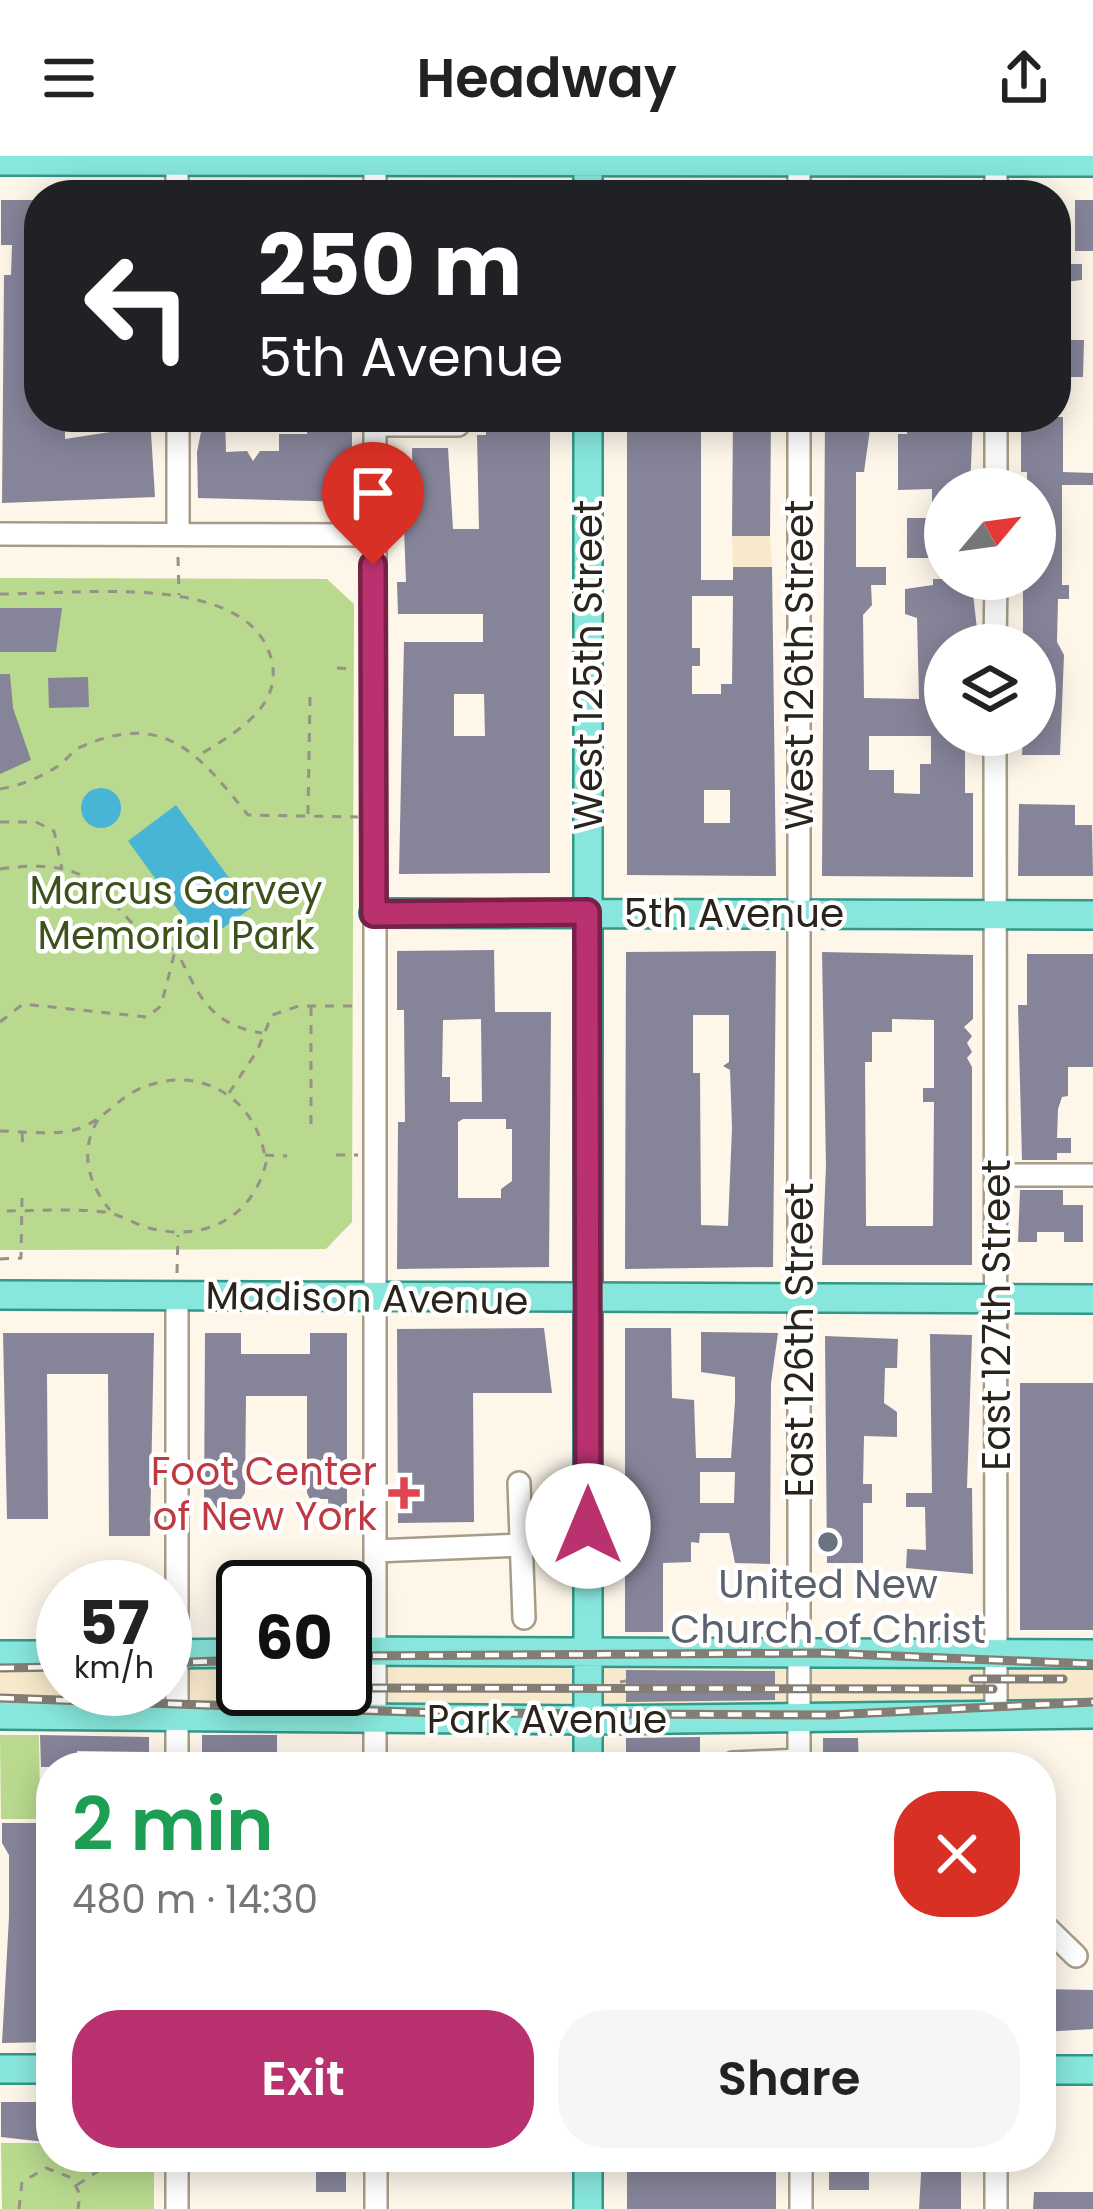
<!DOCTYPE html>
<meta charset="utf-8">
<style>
body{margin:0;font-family:Poppins,sans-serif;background:#f6f6f6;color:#222;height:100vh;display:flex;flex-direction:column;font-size:45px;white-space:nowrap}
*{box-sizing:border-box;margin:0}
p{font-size:39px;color:#767676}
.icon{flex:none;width:66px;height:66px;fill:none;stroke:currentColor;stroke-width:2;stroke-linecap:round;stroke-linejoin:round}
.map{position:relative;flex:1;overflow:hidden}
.details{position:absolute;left:36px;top:1596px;width:1020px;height:420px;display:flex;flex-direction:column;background:#fff;border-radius:48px;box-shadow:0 6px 30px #0003}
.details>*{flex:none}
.hud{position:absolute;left:24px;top:24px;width:1047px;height:252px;border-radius:48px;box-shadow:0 6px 30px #0003;background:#202124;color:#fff;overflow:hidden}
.needle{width:78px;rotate:61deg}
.controls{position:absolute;left:924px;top:312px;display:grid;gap:24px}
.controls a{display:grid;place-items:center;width:132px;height:132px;border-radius:50%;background:#fff;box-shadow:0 6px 30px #0003;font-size:60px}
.speed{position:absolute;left:36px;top:1404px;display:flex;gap:24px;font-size:60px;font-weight:700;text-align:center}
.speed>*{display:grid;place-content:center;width:156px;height:156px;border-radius:50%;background:#fff;box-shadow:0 6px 30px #0003;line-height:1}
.speed small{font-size:30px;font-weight:400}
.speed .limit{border:6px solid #111;border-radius:18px;background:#fff;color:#111}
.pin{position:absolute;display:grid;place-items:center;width:102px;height:102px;color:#fff;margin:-123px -51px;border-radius:50% 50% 50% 0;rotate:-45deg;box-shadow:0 0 12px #0007}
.pin .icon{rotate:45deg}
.me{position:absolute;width:132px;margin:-66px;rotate:0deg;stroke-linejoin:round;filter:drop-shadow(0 0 9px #0008)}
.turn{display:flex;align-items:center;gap:42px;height:252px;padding:0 36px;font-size:54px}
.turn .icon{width:156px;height:156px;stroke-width:2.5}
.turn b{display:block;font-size:84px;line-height:102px}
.round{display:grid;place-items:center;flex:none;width:126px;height:126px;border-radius:48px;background:#f6f6f6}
.head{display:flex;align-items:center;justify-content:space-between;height:204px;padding:0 36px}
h1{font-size:72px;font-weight:600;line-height:90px;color:#1e9e55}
.action{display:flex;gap:24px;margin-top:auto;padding:24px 36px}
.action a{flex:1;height:138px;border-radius:48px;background:#b9316f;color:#fff;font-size:48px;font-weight:600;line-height:138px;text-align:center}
.action a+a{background:#f6f6f6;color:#222}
header{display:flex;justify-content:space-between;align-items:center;height:156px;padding:0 36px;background:#fff;font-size:54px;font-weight:600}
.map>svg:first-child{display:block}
</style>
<header><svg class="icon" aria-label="menu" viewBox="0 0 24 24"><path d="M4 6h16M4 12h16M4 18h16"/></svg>Headway<svg class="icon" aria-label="share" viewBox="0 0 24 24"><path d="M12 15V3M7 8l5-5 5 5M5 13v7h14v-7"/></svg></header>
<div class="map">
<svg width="1093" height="2053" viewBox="0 0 1093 2053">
<rect width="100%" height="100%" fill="#fdf6e9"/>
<path fill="#f8e9cc" d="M732 380H770L772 411H733Z
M345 1497 1093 1503V1553L0 1550V1505H63V1533H165V1502L243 1500V1533H345Z"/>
<path fill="#b8d98e" d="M0 422 327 423 354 448 352 1066 326 1093 0 1094Z
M0 1579H39L40 1645 51 1646V1663H1Z
M46 1943H51V2001H154V2053H2L1 1987H46Z"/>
<path fill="#48b4d6" d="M81 652a20 20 0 1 1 40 0a20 20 0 1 1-40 0Z
M176 649 251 752 202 787 128 685Z"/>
<path fill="#868499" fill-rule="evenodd" d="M1 44H39V89H27V119H39V261H65V283L110 276V261H150L155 341 2 347 4 119H11L12 89H1Z
M1075 44H1093V95H1075Z
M1056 108H1082V124L1056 127Z
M1066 184H1084L1083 221H1056V194H1066Z
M204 261H225L226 296 247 295 253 305 260 295H279V278H307L308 261H345L352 277V346L198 342 197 296Z
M486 261H550V717L399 718 404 486H483V458H398L397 426H406L403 345 413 346 412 292H448L453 373H479L477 279H486ZM454 538H484L485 580H454Z
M627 261H701V424H733V411H772L776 720 627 719ZM692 440H733L732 528H721V538H692V510H700V492H692ZM704 634H730V667H704Z
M733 261H771L770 380H732Z
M825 261H864V273H870L864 316H856V411H886V429H871L872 449 863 459 864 542 919 543 917 462 905 458V433L933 429V423H969L972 429 978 482H968V489H945V579H965V637H973V721L822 720ZM869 580H931V608H920V638L894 637V614H869Z
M907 261 942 268 973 261 970 333H945V402H907V362H932V333L898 334V278H907Z
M1021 261H1063V316L1093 317V329H1062V429H1069V443H1058L1057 486 1064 499 1060 599H1022L1023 579H1035V489H1023V423H1035V333H1027V316H1021Z
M0 452H62L56 496H0Z
M0 518H10L13 552 31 604 0 618Z
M88 521 89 551 49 552 48 522Z
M1019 648 1075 649V669H1092L1093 720H1018Z
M494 794 495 856H551L549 1111 397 1113 398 966H405L404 854H397V795ZM481 863 482 946H450V921H442L443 864ZM463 963H506V973H512V1025L501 1033V1042H458V966Z
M776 795 773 1111 625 1113 626 796ZM693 859H729V906L723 910 730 914 732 972 728 1070 701 1069 700 917H693Z
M822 796 973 799V863L964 871 972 880 967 887 972 896 967 902 972 911V1109H822L826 1009ZM892 863 934 864V932H923V946H934L933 1070H866L865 906H872V876H892Z
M1027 798H1093V911H1068V940L1062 941 1058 953 1057 982H1071V997H1057V1004H1022L1018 849H1027Z
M1020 1034H1063V1049H1083V1086H1064V1076H1037V1086H1018Z
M544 1172 552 1237H473L474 1366 398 1367 397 1173Z
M625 1172H671L672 1242 694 1244 696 1302H731L735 1246V1221L701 1216V1176L778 1177 771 1227 770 1408 735 1407 729 1377H700L699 1387 691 1386V1406L663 1407V1476H625ZM700 1316H735L734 1347H700Z
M3 1177H154L150 1380H109L108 1218H47L48 1363H7Z
M205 1177H241V1198H310V1177H347V1357H329L328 1343H310L307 1337V1240H246L245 1337 241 1343H223V1357H204Z
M930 1178 972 1179 967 1332H972L973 1418 906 1412 907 1393 926 1394 925 1351H906V1337H932Z
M825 1180 898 1183 897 1212H885L884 1247 897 1256V1281L864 1280 863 1328H872V1347H863V1407H827Z
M1020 1227H1093V1474H1020Z
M626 1514 775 1515V1544L626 1546Z
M40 1579 149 1581V1596L77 1595V1611H41Z
M202 1579H277V1611H202Z
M700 1581V1611H626V1582Z
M823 1582H858L859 1611H823Z
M2 1667H45L51 1672V1687L41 1686 49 1782H41V1826H51V1886L2 1887 9 1761V1699L2 1687Z
M1041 1833 1093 1834V1873L1041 1876Z
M1 1946H45V1986L1 1981Z
M316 2001H346V2036H316Z
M627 2001H776V2053H627Z
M829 2001H869V2034H829Z
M922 2001H961V2053H919Z
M1034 2036H1093V2053H1033Z"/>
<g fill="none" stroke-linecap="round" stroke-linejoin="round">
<defs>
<path id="minor" d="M799 0V39
M177 39V0
M375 39V0
M996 39V0
M178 261V377
M799 261V1611
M375 269H458
M996 333V261
M0 378 374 379
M995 489 996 423
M995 579 996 1559
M996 1019H1093
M177 1139V1611
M519 1327 524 1462
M375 1395 521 1389
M733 1607 799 1604
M375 1611V261
M1041 1766 1076 1800
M801 2001V2053
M177 2053V2001
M376 2053V2001
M996 2053V2001"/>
<path id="major" d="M588 0V39
M0 5 1093 6
M374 757 1093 759
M0 1139 1093 1143
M345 1495 1093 1498
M165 1498 243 1497
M0 1499H63
M0 1559 588 1564 1093 1558
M588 1611V261
M0 1913H51
M1041 1914H1093
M588 2053V2001"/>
</defs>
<use href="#minor" stroke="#a69c87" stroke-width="26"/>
<use href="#major" stroke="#33988a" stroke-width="32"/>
<path stroke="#979187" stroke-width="3" stroke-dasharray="9 9" stroke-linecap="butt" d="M178 401 179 439
M0 438C75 439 252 413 272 506 282 553 231 579 198 600
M337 512 353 513
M0 633C22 629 42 621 61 608 68 602 74 593 83 590 166 554 200 600 248 659L358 661
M308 658 310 541
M0 666H36L54 675 62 713
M0 713C123 695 98 768 176 794 199 838 207 868 262 877
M311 851V975
M0 866 23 848 147 861 161 850 175 795
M229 937 257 895 272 859 299 850H356
M98 964C79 994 88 1028 110 1054
M0 975C26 975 59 981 83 971 104 962 117 944 137 934 199 905 258 942 266 1007 252 1063 204 1086 149 1072 134 1068 120 1058 105 1056 70 1052 35 1055 0 1055
M22 977 23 993
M265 999 287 1000
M336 999H358
M0 1103 21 1102 22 1041
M177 1117 178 1079
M620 1526 626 1525
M77 2029 110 2007 133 2001
M19 2053 22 2026 46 2012 72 2022 80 2039 78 2053"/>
<use href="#minor" stroke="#fff" stroke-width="21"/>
<use href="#major" stroke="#88e7dc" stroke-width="27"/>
<defs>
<path id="rail" d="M345 1500 822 1497 1093 1508
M165 1507 243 1504
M0 1512 63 1511
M973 1523H1063
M345 1532 993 1533
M0 1542 441 1557 829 1559 1093 1546"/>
</defs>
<use href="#rail" stroke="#837d73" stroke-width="9"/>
<use href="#rail" stroke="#fff" stroke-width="4.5" stroke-dasharray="14" stroke-linecap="butt"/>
</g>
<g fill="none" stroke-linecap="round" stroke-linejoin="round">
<defs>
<path id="route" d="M373 409 374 758 587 756 588 1370"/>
</defs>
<use href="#route" stroke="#782048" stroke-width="30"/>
<use href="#route" stroke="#b9316f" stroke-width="21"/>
</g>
<path fill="#e0444e" stroke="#fff" stroke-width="4.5" d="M398 1319h12v12h12v12h-12v12h-12v-12h-12v-12h12z"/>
<circle fill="#6b7280" stroke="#fff" stroke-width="4.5" cx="828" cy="1386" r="12"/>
<g text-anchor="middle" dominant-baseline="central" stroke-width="9" stroke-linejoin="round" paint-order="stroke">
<g font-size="39" fill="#29241c" stroke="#fff">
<text transform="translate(588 509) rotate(-90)">West 125th Street</text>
<text transform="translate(799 509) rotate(-90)">West 126th Street</text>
<text x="734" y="757">5th Avenue</text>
<text transform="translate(367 1142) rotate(1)">Madison Avenue</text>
<text transform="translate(996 1159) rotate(-90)">East 127th Street</text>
<text transform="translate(799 1184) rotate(-90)">East 126th Street</text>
<text x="547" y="1563">Park Avenue</text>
</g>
<g font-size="39" fill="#3c511b" stroke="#fff">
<text x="176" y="734">Marcus Garvey<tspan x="176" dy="45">Memorial Park</tspan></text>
</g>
<g font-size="39" fill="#be3a42" stroke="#fff" text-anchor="end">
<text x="377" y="1315">Foot Center<tspan x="377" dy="45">of New York</tspan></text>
</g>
<g font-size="39" fill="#5b616d" stroke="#fff">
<text x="828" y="1428">United New<tspan x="828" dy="45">Church of Christ</tspan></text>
</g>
</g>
</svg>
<div class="controls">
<a><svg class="needle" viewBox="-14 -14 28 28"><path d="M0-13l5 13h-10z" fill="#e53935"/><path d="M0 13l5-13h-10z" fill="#767676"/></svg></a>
<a><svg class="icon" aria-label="layers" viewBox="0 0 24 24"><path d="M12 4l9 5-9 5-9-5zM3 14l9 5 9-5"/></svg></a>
</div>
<div class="speed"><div>57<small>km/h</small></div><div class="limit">60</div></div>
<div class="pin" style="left:373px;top:409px;background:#d93025"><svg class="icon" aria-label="arrive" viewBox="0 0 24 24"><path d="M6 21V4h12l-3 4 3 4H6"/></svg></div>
<svg class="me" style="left:588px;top:1370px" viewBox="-20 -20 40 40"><circle r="19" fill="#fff"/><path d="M0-13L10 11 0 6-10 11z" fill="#b9316f"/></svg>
<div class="hud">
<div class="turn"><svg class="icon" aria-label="left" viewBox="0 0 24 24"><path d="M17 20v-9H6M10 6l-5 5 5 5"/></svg><div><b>250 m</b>5th Avenue</div></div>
</div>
<section class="details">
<div class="head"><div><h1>2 min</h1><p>480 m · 14:30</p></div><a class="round" style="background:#d93025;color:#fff"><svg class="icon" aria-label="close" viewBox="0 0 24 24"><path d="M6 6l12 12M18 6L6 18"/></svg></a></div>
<div class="action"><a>Exit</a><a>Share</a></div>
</section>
</div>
